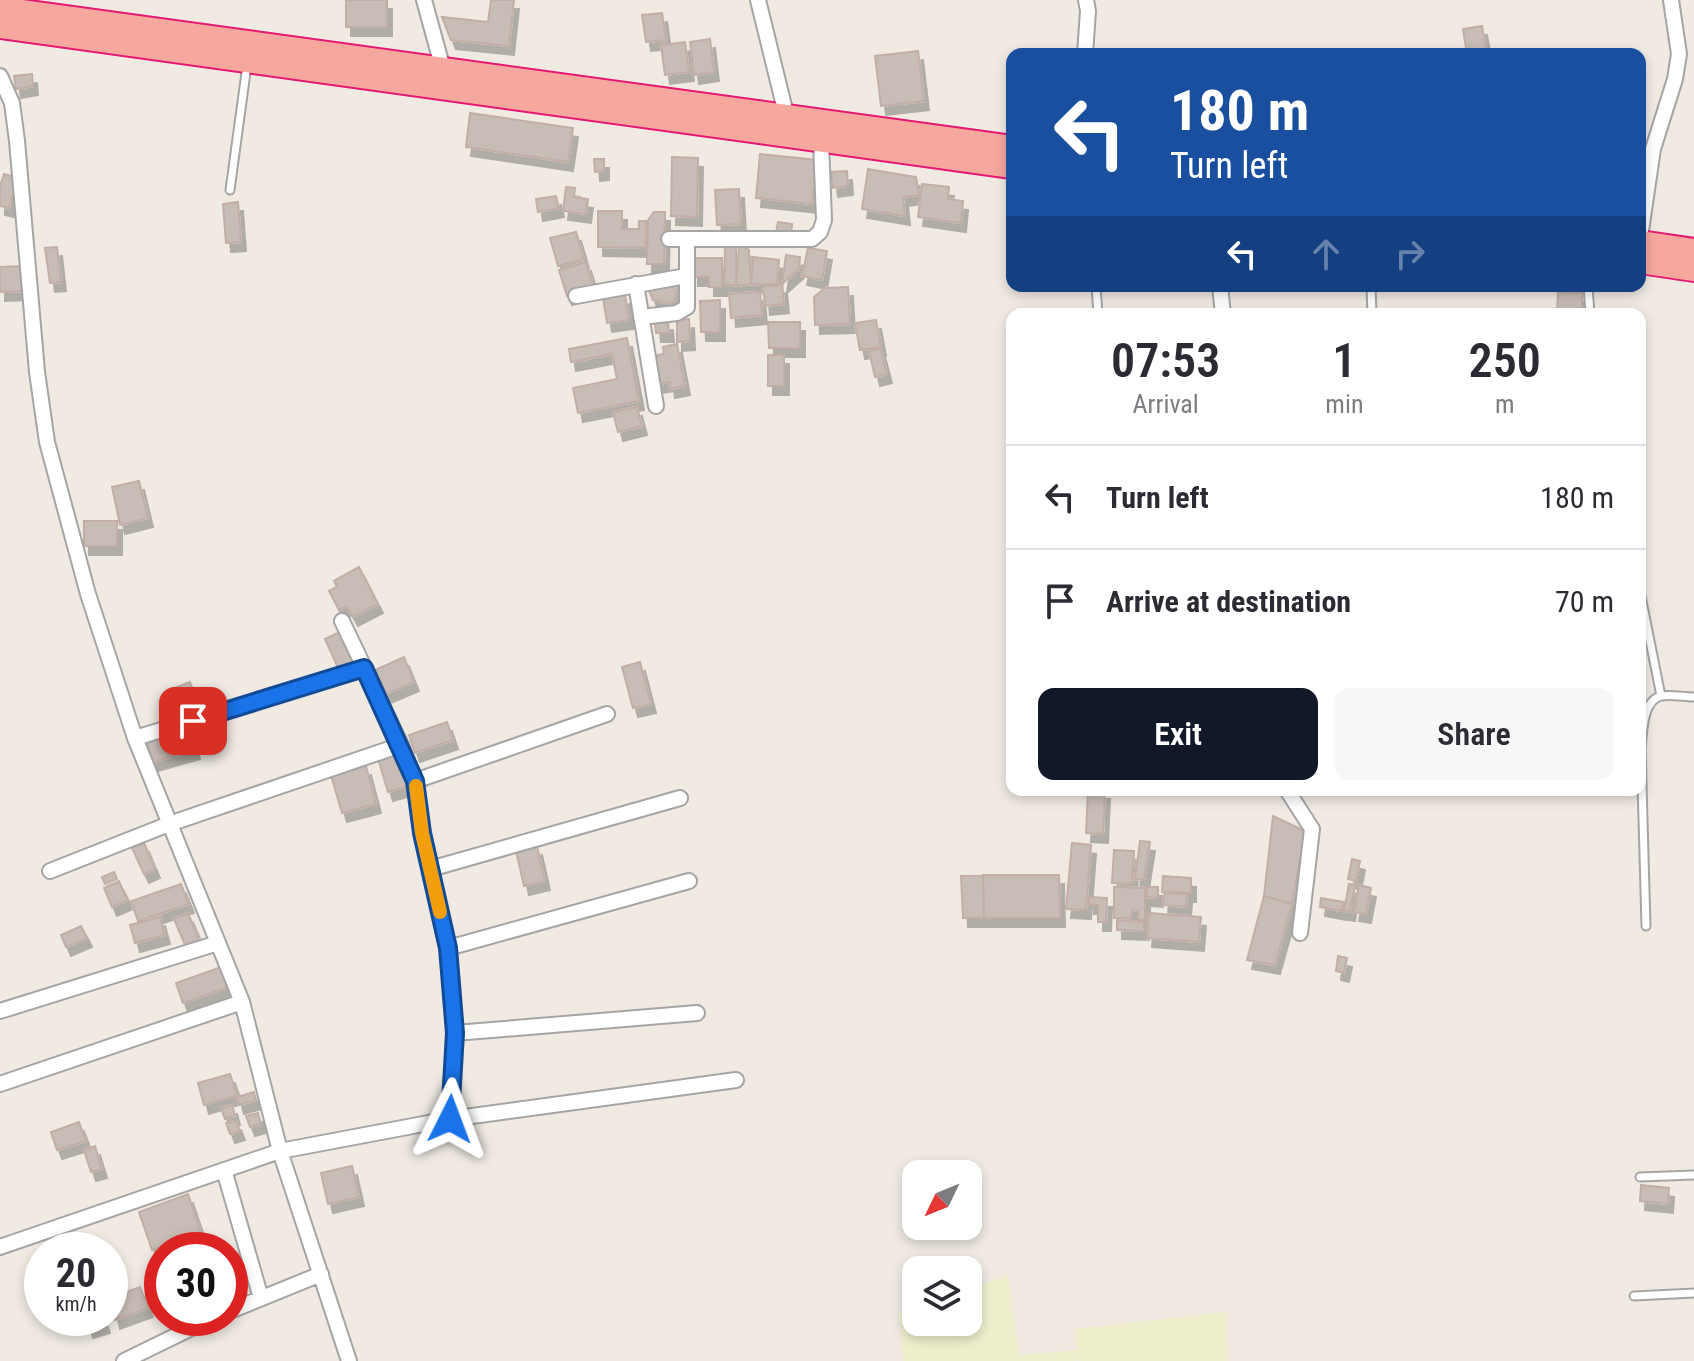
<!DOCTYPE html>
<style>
body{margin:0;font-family:"Roboto Condensed",sans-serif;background:#f7f7f7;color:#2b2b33;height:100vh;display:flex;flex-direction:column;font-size:30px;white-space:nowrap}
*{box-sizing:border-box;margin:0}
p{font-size:26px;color:#7c7c81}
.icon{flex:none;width:44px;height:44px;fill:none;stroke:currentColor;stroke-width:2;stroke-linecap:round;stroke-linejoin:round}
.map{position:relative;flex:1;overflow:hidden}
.sheet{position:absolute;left:1006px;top:308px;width:640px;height:488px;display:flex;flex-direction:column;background:#fff;border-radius:16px;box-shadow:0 4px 12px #0003}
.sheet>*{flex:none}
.top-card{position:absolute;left:1006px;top:48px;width:640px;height:244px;border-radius:16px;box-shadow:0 4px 12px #0003;background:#1a4fa0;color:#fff;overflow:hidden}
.needle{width:52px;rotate:227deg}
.fabs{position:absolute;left:902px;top:1160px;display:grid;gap:16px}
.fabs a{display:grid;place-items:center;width:80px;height:80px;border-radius:16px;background:#fff;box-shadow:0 4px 12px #0003;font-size:40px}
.speed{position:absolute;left:24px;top:1232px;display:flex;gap:16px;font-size:40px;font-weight:700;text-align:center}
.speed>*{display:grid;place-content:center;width:104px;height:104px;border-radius:50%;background:#fff;box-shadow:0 4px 12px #0003;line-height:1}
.speed small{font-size:20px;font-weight:400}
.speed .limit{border:12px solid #d22;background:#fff;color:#111}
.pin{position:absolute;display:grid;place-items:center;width:68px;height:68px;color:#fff;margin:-34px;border-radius:16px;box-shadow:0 4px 12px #0006}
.me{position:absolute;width:88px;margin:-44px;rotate:3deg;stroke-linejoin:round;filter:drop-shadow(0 0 6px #0008)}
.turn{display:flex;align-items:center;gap:28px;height:168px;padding:0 32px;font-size:36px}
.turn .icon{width:104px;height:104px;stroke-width:2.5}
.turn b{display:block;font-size:56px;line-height:68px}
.lanes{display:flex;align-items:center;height:76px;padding:0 32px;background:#0003;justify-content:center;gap:40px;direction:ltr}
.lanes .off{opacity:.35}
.eta{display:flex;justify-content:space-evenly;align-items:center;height:136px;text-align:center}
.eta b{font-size:48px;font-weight:600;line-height:56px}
.cta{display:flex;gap:16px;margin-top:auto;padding:16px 32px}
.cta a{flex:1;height:92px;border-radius:16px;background:#111827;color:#fff;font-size:32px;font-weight:600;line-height:92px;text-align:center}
.cta a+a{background:#f7f7f7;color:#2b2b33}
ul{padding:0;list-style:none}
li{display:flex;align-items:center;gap:24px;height:104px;padding:0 32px;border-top:2px solid #e1e1e2}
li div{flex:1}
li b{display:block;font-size:30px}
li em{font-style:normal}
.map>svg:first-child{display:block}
</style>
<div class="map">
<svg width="1694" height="1361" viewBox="0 0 1694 1361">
<defs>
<filter id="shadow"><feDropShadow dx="5" dy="9" stdDeviation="0" flood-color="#0004"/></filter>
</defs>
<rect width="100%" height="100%" fill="#f0eae3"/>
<path fill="#f0efcd" d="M1008 1275 1019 1355 1077 1350 1075 1329 1226 1312 1228 1361H1078L1077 1355 1076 1361H903L899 1313 916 1307V1322H968V1289Z"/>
<path fill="#c8bcb6" stroke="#c2aea5" stroke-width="2" filter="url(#shadow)" d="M346 0H387V27H346Z
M491 0H514L509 46 451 40 442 17 488 22Z
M662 13 666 40 646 42 642 15Z
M1482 26 1487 54H1467L1463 29Z
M710 39 714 72 694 75 690 42Z
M685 42 689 72 665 75 661 45Z
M918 51 924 101 881 106 875 56Z
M32 74 33 86 16 89 14 76Z
M470 113 573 128 568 162 466 147Z
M760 154 817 160 812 204 756 198Z
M672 157 698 158 697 217 671 216Z
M594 159H604V171L595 172Z
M868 169 916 177 919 195 903 197 905 216 862 209Z
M847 171 848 186 833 188 831 172Z
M4 174 18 178 9 208 0 206V186Z
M922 184 949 187 948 199 963 201 961 223 918 217Z
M566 187 575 188 574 197 588 199 586 214 563 211Z
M739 189 741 224 717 225 715 190Z
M556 196 559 208 538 212 536 199Z
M238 202 241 242 226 243 223 204Z
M598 211H622V229H639V221H646V248L598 247Z
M654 212H665L664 264H647L648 220Z
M778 222 792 224 791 235 776 233Z
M576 232 584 259 558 266 550 238Z
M739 244 749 250 751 284 736 286Z
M57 247 61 282 50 283 45 248Z
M725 247H736V286L724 284Z
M808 248 827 251 822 280 802 276Z
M786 255 800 257 799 269 782 284Z
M753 257 779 260 777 286 751 284Z
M693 258H722V287H709V277H693Z
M586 262 594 288 567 296 559 270Z
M24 266 25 291 0 292V267Z
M782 284 784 304 765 306 763 285Z
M679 285 673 304 653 300 648 288Z
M848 287 850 324 815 325 814 297 825 288Z
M760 292 762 315 731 318 729 294Z
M1558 292 1582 293V314H1557Z
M625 295 629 320 607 323 603 298Z
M720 300V332H701L700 301Z
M689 319 690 341 677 342V320Z
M876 320 881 347 860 350 855 323Z
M668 321 669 333H656L655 322Z
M768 322H800V348H769Z
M627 338 639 401 578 413 573 388 617 379 612 354 571 362 569 349Z
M677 344 685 386 670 389 669 382 658 384 653 356 664 354 663 347Z
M880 348 887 374 875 377 869 351Z
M768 355H784V386H768Z
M637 407 642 426 618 432 613 412Z
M139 481 148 518 120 525 112 487Z
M84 521H117V546H84Z
M359 567 378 604 353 617 347 606 339 610 329 591 337 587 334 581Z
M342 631 356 662 339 670 325 639Z
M404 657 414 682 386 694 375 670Z
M640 662 651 704 633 708 622 667Z
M190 682 202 713 186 719 174 688Z
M447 722 453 740 415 753 409 735Z
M190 731 195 750 153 762 147 743Z
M398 749 409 786 388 792 377 755Z
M366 766 376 804 342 813 331 775Z
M1088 790H1105L1103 834 1086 833Z
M1273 816 1305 831 1292 904 1264 896Z
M1140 841 1150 842 1144 880 1135 879Z
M144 843 155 869 144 874 132 848Z
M1072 843 1091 845 1086 910 1066 909Z
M537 846 545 881 524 886 516 851Z
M1114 850 1134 851 1132 884 1112 883Z
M1352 859 1360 861 1356 881 1348 879Z
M114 872 117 879 105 884 102 877Z
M983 875 984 918H963L961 876Z
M983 875H1059L1060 918H984Z
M1163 876 1191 878V893L1162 892Z
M119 882 128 900 112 907 104 888Z
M181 884 189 904 138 921 131 901Z
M1349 884 1355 885 1350 912 1344 911Z
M1359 885 1371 888 1366 914 1354 912Z
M1114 887 1145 888V920H1138V911L1132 910V918H1114Z
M1147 887H1158V898L1147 897Z
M1164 893 1187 894 1186 907 1163 905Z
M1264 896 1292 904 1275 965 1247 960Z
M1089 897 1107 898 1106 922H1098V905H1089Z
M1321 898 1344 902 1342 911 1320 907Z
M188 913 199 940 185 945 174 919Z
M1149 913 1201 917 1199 942 1147 938Z
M160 917 165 935 135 943 130 925Z
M1117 920 1144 922V931L1117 930Z
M81 926 87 938 66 947 61 935Z
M1338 956 1347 958 1344 973 1336 971Z
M221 967 228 987 183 1003 176 983Z
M230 1074 237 1095 204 1105 198 1083Z
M254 1092 256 1100 239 1105 237 1097Z
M232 1105 235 1116 225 1119 221 1108Z
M258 1113 261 1124 250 1127 246 1116Z
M236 1121 240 1131 230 1134 226 1123Z
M79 1122 86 1141 57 1150 51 1132Z
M95 1146 102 1169 91 1172 84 1150Z
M352 1166 359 1197 328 1204 321 1173Z
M1641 1185 1669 1188 1668 1204 1640 1201Z
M188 1194 201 1233 152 1250 139 1212Z
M140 1287 148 1308 115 1320 110 1298Z
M85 1318H103L105 1324 88 1329Z"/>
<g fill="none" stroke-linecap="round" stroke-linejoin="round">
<defs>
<path id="service" d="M230 190 247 65
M1096 286 1098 314
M1371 286 1372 314
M1588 286 1590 314
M1640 591 1661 696
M1646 926 1641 748C1643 733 1642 701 1661 696 1671 694 1684 697 1694 697
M1640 1177 1694 1175
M1634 1296 1694 1293"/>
<path id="minor" d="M424 0 443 69
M758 0 786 114
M1085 54 1088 11 1086 0
M0 76 12 103 17 141 37 372 47 442 88 594 135 738 242 1002 280 1151 349 1361
M1640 237 1653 149 1675 79 1679 54 1671 0
M669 239H812L820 232 824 220 821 141
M636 284 656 406
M1220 286 1223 314
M576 296 686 276
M641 317 677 313 687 307V240
M342 621 401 745 415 781 422 833 448 948 455 1033 450 1119
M135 738 364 668
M415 781 607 714
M1287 790 1312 829 1300 933
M430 869 680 798
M50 871 169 824 401 745
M448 948 689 881
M0 1011 218 943
M455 1033 697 1013
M0 1084 242 1002
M224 1170 261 1298
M0 1247 280 1151 450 1119 736 1080
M230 1311 321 1274
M124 1361 212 1318"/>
<path id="trunk" d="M0 8 1012 147
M0 27 1012 167
M1640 242 1694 250
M1640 262 1694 270"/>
</defs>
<use href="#service" stroke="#a5a5a5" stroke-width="11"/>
<use href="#minor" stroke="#a5a5a5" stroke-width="18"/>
<use href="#trunk" stroke="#e51974" stroke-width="26"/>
<use href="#service" stroke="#fff" stroke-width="7"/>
<use href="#minor" stroke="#fff" stroke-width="14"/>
<use href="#trunk" stroke="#f6a79e" stroke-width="22"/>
</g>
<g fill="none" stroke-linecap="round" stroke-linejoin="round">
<defs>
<path id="route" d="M193 721 364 668 415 781 422 833 448 948 455 1033 450 1119"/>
</defs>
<use href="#route" stroke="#114b97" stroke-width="20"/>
<use href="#route" stroke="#1a73e8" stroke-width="14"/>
<path stroke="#f59e0b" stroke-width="14" d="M416 786 422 833 440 912"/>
</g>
</svg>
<div class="fabs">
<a><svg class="needle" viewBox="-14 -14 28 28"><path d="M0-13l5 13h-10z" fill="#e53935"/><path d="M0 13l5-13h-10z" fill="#7c7c81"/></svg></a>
<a><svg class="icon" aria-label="layers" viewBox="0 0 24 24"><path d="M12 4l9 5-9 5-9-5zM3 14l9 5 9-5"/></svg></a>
</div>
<div class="speed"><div>20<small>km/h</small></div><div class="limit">30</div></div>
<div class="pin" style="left:193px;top:721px;background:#d93025"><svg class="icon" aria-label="arrive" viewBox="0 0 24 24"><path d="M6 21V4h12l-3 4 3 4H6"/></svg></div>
<svg class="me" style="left:450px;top:1119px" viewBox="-20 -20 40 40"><path d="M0-17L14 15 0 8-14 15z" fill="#1a73e8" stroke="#fff" stroke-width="4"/></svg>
<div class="top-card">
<div class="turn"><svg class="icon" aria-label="left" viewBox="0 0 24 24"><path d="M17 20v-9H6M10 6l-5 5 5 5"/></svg><div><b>180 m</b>Turn left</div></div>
<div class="lanes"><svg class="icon" aria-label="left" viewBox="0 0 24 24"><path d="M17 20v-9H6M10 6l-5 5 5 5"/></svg><svg class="icon off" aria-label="ahead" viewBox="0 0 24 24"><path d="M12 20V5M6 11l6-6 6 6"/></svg><svg class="icon off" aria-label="right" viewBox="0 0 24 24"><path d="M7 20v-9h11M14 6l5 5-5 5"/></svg></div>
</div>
<section class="sheet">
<div class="eta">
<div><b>07:53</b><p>Arrival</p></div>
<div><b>1</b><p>min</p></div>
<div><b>250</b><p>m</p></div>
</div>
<ul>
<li><svg class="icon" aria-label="left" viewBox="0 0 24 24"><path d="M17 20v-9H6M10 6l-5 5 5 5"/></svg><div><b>Turn left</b></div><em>180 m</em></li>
<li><svg class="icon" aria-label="arrive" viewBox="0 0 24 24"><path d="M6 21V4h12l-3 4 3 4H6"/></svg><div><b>Arrive at destination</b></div><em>70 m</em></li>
</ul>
<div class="cta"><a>Exit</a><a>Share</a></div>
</section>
</div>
